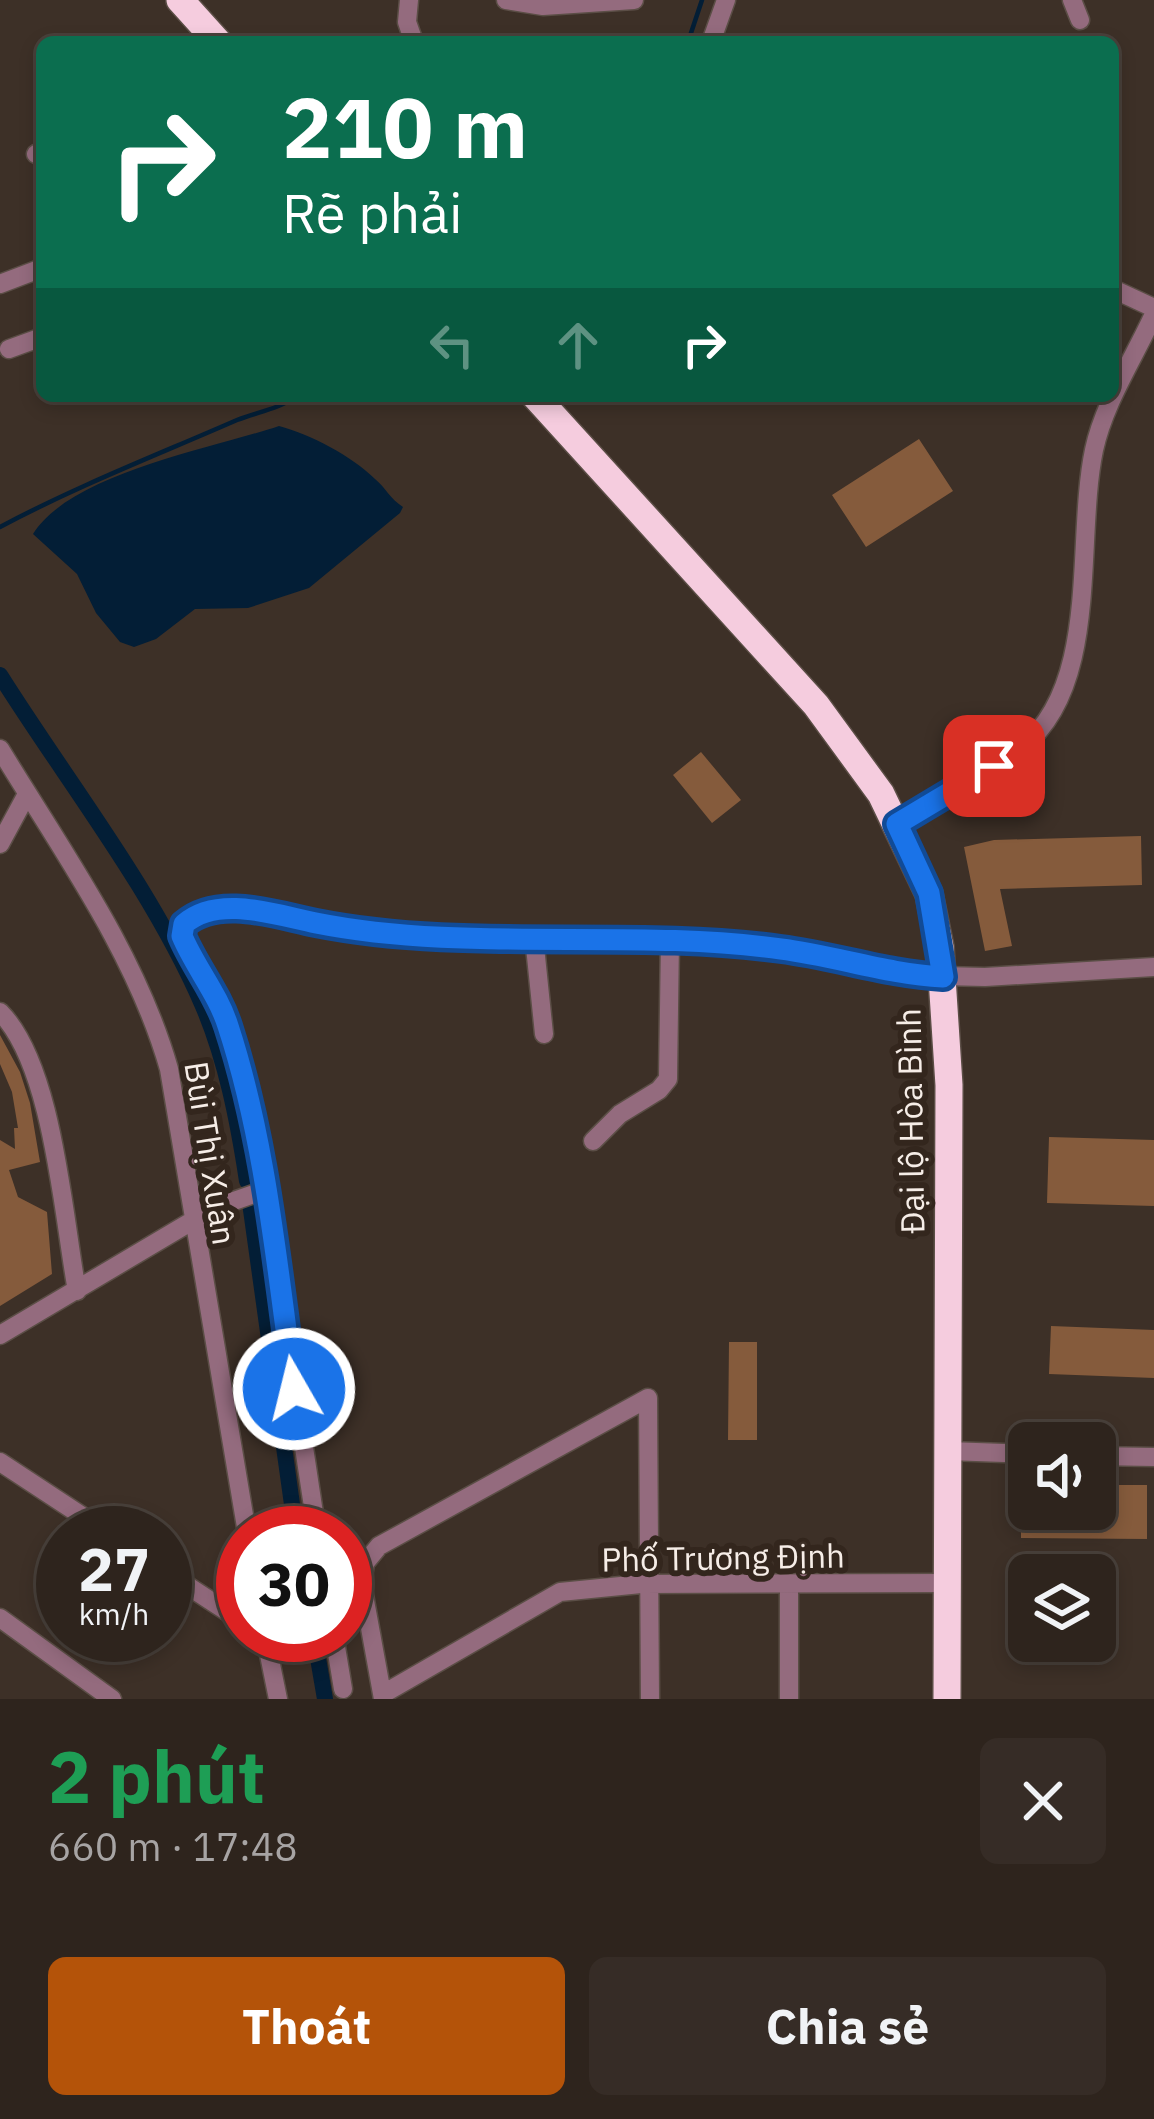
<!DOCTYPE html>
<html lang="vi">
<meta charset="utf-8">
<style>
body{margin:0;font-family:"IBM Plex Sans",sans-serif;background:#362c26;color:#f1f3f6;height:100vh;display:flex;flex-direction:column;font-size:45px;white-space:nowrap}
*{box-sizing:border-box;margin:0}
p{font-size:39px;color:#a7a4a4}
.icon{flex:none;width:66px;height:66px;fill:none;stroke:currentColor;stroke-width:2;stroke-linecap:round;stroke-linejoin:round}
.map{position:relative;height:1699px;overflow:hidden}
.details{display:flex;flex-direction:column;background:#2e241d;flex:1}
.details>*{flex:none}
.guide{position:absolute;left:36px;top:36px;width:1083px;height:366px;border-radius:18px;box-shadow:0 6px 18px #0003,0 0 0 3px #49413b;background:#0b6e4f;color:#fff;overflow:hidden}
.tools{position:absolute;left:1008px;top:1422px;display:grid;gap:24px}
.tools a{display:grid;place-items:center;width:108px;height:108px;border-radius:18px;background:#2e241d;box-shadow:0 6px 18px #0003,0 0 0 3px #49413b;font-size:60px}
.speed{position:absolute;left:36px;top:1506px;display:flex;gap:24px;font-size:60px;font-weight:700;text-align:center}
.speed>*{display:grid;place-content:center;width:156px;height:156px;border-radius:50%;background:#2e241d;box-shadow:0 6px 18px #0003,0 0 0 3px #49413b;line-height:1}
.speed small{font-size:30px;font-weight:400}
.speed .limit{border:18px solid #d22;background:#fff;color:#111}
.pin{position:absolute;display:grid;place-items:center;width:102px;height:102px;color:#fff;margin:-51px;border-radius:24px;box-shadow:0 6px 18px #0006}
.me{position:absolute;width:132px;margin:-66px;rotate:352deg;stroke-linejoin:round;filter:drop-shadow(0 0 9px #0008)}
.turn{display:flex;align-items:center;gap:42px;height:252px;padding:0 48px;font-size:54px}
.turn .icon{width:156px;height:156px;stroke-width:2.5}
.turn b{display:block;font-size:84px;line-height:102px}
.lanes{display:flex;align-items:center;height:114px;padding:0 48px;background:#0003;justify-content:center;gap:60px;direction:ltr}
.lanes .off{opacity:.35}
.round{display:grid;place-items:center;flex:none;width:126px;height:126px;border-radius:18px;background:#362c26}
.overview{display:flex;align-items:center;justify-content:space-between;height:204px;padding:0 48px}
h1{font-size:72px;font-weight:700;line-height:90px;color:#1e9e55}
.cta{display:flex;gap:24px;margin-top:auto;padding:24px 48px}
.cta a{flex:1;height:138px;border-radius:18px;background:#b45309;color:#fff;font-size:48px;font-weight:700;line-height:138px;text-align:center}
.cta a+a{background:#362c26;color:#f1f3f6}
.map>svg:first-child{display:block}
</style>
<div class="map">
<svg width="1154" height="1699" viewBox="0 0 1154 1699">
<rect width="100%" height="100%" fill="#3d3027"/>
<path fill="#031e36" d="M279 426C310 434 352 456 375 479 386 488 390 499 403 507L400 513 309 588 248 608 195 609 156 639 134 647 120 642 96 613 77 574 33 534C71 473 214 448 279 426Z"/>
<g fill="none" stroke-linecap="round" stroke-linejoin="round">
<path stroke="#031e36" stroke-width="4.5" d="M688 42 702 0
M0 527C77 486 157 455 237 420 257 412 279 409 297 396"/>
<path stroke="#031e36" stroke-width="16" d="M0 675C68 783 151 887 202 1004 226 1059 238 1122 247 1181
M251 1210 296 1533
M314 1635 325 1699"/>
</g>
<path fill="#855b3c" d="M919 439 953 491 866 547 832 495Z
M701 752 741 800 712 823 673 775Z
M1141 836 1142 885 1000 889 1012 946 985 951 964 847 994 840Z
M0 1035 20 1072 30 1103 40 1162 9 1170 18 1197 47 1212 52 1274 0 1306V1140L15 1149 14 1128H18L12 1092 0 1064Z
M1049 1137 1154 1140V1206L1047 1203Z
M1051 1326 1154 1330V1378L1049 1374Z
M729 1342H757V1440H728Z
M1095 1485H1147V1539L1021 1538V1509H1095Z"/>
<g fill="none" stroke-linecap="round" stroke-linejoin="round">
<defs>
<path id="minor" d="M409 0 407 22 414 42
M506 0 543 6 634 0
M1072 0 1080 20
M711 42 726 0
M36 154 42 151
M0 284 42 268
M1113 289 1154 308
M9 349 42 337
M0 749C62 851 136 953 169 1069L247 1533
M897 824 1022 747C1101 685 1075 540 1094 450 1104 403 1134 358 1154 314
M0 844 27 794
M534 937 544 1034
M0 1012C53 1065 63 1215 77 1291
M593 1141 620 1114 659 1090 668 1079 670 940
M0 1335 214 1208 265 1190
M948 1451 1029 1454
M1095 1456 1154 1457
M0 1462 108 1533
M317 1533 265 1190 241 1075 227 1023 182 936 184 924 202 912 240 909 373 932 670 940 783 949 899 975 985 977 1154 967
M165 1571 243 1622
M0 1618 112 1699
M265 1635 278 1699
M334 1635 343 1689
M383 1694 560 1592 641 1584 947 1583
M383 1699 362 1584 365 1563 379 1546 648 1398 650 1699
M789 1699V1584"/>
<path id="highway" d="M180 0 218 42
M535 396 816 705 881 794 929 894 940 947 949 1085 947 1699"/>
</defs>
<use href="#minor" stroke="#5b4e46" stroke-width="21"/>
<use href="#highway" stroke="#5b4e46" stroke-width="30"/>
<use href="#minor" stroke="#946b7e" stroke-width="18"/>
<use href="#highway" stroke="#f5ccde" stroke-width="27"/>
</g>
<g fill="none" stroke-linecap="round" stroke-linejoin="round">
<defs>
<path id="route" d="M294 1389C277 1268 266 1142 228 1026 218 994 195 967 182 936L184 924C218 894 276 915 316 923 467 953 628 928 781 949 836 956 887 974 943 977L929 893 897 824 994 766"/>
</defs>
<use href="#route" stroke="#114b97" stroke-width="30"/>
<use href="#route" stroke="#1a73e8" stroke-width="21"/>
</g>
<g text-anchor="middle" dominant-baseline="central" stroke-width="12" stroke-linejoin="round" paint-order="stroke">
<g font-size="33" fill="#f6ede7" stroke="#33261d">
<text transform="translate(910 1121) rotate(-91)">Đại lộ Hòa Bình</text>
<text transform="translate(211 1153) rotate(81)">Bùi Thị Xuân</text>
<text transform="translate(723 1557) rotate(-1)">Phố Trương Định</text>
</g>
</g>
</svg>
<div class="tools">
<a><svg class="icon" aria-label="sound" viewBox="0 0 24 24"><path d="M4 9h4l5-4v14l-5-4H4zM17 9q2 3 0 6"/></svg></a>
<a><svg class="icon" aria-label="layers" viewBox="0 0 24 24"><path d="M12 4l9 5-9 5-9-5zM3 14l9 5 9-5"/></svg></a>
</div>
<div class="speed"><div>27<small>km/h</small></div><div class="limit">30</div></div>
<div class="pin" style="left:994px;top:766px;background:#d93025"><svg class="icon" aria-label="arrive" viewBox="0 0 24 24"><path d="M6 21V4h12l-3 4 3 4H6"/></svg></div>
<svg class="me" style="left:294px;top:1389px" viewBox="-20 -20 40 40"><circle r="17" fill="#1a73e8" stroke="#fff" stroke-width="3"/><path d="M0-11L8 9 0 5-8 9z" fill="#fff"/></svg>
<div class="guide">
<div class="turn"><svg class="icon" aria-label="right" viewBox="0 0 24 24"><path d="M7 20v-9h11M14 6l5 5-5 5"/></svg><div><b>210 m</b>Rẽ phải</div></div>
<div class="lanes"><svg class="icon off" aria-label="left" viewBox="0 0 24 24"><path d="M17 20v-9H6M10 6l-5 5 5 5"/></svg><svg class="icon off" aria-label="ahead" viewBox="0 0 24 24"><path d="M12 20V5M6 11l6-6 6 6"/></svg><svg class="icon" aria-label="right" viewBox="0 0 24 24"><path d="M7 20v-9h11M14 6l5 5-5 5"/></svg></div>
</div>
</div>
<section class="details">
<div class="overview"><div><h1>2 phút</h1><p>660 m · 17:48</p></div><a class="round"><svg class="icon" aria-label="close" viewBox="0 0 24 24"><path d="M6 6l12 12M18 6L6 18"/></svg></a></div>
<div class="cta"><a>Thoát</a><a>Chia sẻ</a></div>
</section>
